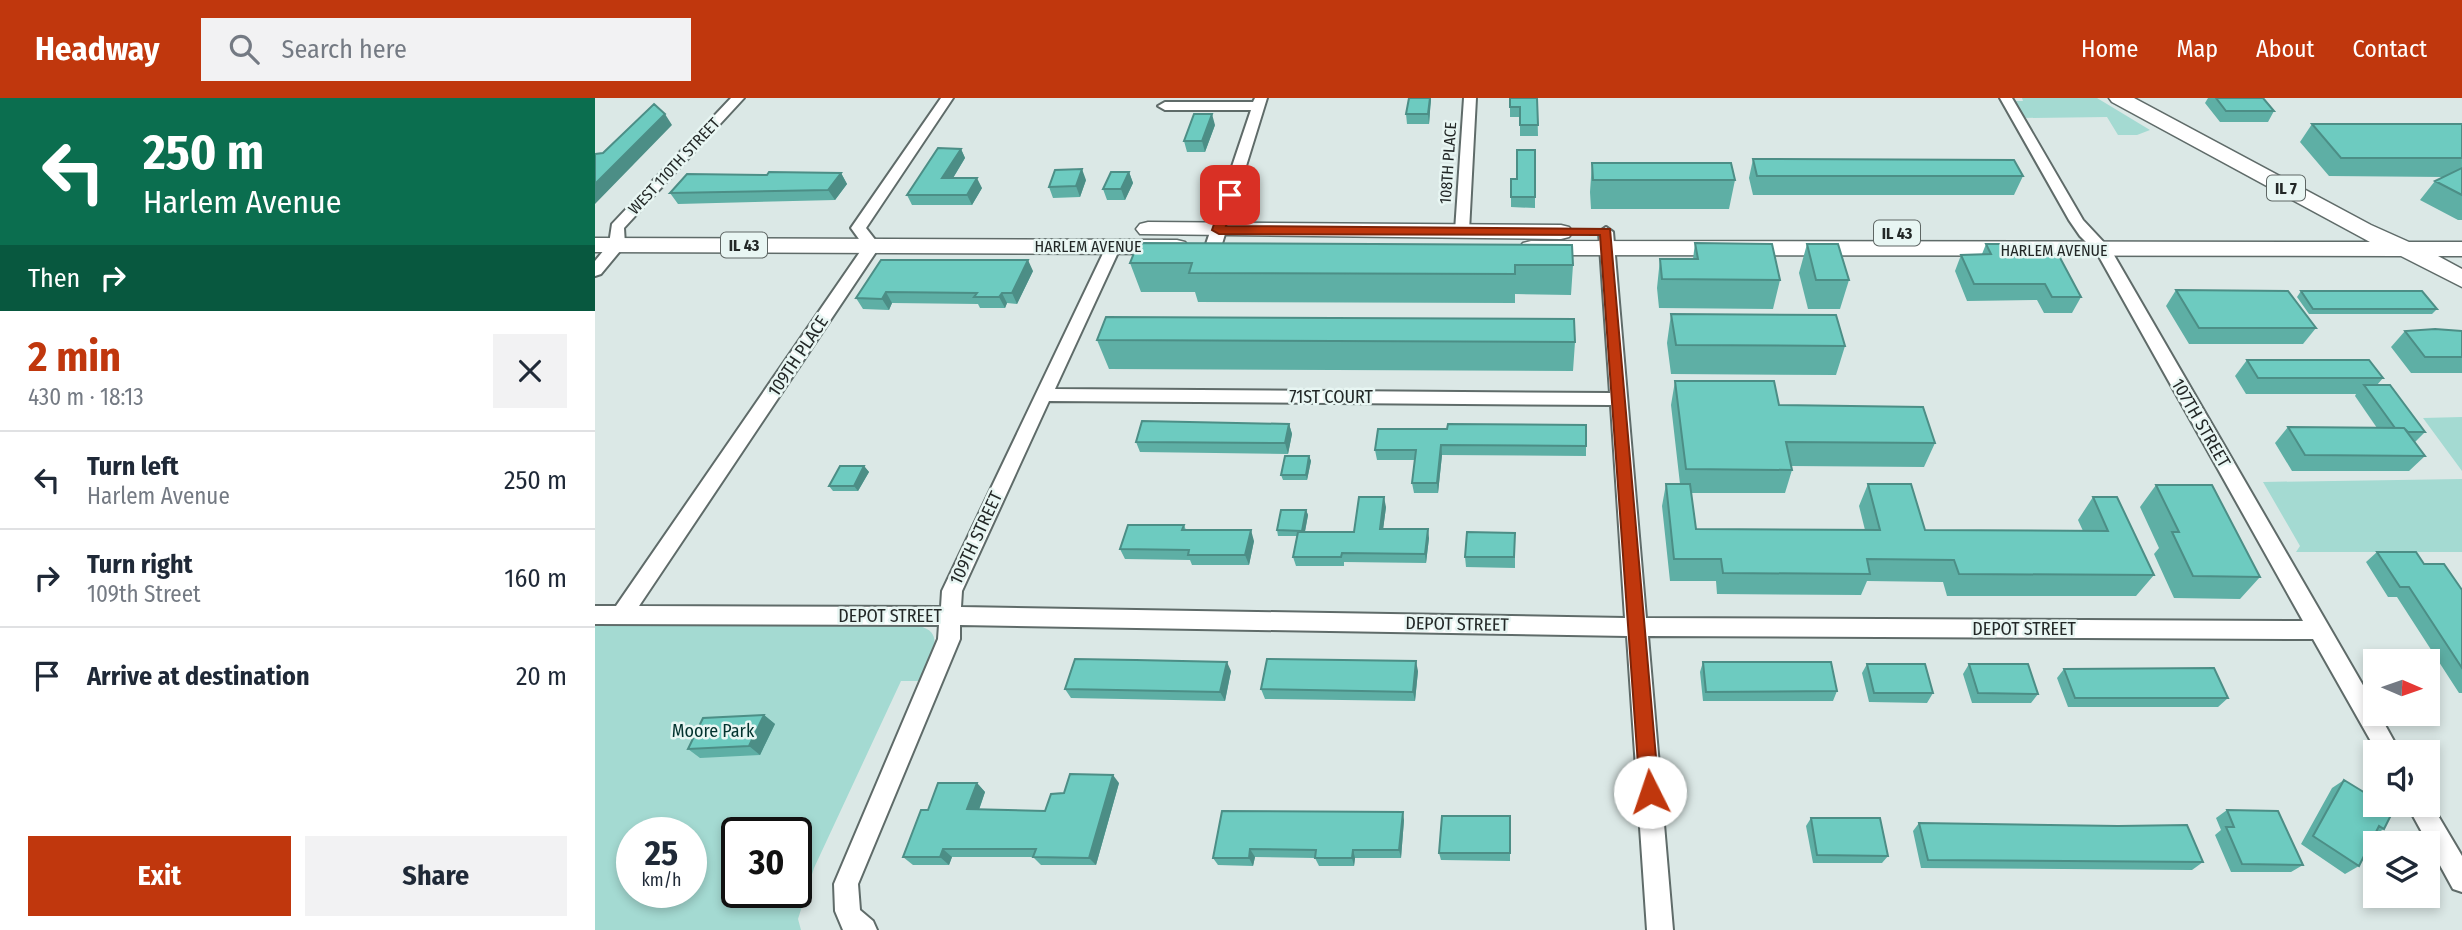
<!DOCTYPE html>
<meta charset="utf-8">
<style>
body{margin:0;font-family:"Fira Sans Condensed",sans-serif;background:#f2f2f3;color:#1f2937;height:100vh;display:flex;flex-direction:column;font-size:26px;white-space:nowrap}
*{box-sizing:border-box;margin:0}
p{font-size:23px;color:#747a83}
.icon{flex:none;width:38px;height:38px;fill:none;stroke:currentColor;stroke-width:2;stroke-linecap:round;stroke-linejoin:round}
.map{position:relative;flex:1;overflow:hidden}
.details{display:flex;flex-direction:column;background:#fff;width:595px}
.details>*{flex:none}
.hud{background:#0b6e4f;color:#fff;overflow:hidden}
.needle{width:46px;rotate:92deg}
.fabs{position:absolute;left:1768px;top:551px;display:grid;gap:14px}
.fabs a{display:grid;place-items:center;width:77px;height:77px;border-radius:0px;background:#fff;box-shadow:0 4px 10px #0003;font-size:35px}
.speed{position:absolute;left:21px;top:719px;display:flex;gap:14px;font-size:35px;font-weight:700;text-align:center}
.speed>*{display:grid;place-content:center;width:91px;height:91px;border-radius:50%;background:#fff;box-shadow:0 4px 10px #0003;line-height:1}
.speed small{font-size:18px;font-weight:400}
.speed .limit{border:4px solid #111;border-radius:10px;background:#fff;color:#111}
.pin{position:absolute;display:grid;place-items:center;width:60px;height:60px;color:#fff;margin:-30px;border-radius:14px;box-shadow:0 4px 10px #0006}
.me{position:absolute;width:77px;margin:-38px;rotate:356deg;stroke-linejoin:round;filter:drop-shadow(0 0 5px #0008)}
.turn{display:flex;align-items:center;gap:24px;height:147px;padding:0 28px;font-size:32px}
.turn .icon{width:91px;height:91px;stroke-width:2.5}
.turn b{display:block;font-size:49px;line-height:60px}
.then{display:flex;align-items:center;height:66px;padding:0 28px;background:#0003;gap:14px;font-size:26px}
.round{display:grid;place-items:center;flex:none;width:74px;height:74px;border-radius:0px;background:#f2f2f3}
.head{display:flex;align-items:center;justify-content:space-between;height:119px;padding:0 28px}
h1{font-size:42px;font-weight:700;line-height:52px;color:#c0370d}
.primary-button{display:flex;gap:14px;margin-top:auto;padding:14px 28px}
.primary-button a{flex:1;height:80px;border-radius:0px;background:#c0370d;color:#fff;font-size:28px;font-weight:700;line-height:80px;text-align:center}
.primary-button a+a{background:#f2f2f3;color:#1f2937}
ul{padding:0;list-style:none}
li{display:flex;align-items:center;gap:21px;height:98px;padding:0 28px;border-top:2px solid #e0e1e3}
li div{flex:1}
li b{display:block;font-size:26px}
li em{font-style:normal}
header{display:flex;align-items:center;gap:42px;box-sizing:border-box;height:98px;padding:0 35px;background:#c0370d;color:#fff}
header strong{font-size:33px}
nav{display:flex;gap:38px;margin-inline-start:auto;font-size:24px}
.search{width:490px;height:63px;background:#f2f2f3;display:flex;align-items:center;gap:18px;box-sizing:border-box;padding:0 24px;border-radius:0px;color:#747a83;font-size:26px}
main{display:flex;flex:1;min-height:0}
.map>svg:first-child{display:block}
</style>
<header>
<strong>Headway</strong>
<div class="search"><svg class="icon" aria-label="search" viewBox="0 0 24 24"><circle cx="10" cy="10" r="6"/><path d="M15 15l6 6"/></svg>Search here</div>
<nav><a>Home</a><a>Map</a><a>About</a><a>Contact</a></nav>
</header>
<main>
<section class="details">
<div class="hud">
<div class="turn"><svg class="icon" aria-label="left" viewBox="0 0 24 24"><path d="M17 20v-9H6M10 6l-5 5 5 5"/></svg><div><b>250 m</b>Harlem Avenue</div></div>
<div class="then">Then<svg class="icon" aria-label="right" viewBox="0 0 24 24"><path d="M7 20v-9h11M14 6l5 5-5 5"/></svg></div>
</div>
<div class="head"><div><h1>2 min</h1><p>430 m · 18:13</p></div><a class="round"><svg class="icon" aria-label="close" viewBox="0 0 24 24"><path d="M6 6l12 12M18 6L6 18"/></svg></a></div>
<ul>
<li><svg class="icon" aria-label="left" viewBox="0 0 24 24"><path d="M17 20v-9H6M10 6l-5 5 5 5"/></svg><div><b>Turn left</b><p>Harlem Avenue</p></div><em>250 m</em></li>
<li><svg class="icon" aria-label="right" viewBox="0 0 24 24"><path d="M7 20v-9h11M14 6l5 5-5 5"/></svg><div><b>Turn right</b><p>109th Street</p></div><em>160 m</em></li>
<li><svg class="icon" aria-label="arrive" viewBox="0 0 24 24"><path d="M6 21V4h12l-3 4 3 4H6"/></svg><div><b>Arrive at destination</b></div><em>20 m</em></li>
</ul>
<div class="primary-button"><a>Exit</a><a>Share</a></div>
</section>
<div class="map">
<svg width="1867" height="832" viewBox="0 0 1867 832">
<rect width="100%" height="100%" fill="#dbe8e6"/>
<path fill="#a4dad2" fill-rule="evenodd" d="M1427 0H1502L1555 32 1542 37H1523L1512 19 1427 20 1418 3H1428Z
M1867 319V373L1828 320Z
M1867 381V454H1701L1705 448 1668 384Z
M0 528H324C354 535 333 564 325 583H306L219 770 203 821 206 832H0ZM37 735H96V794H37ZM142 735H201V794H142Z"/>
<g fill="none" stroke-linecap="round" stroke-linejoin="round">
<defs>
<path id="street" d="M136 0H149L29 130 30 147 6 176 0 178V163L14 146 17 126Z
M346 0H358L271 130 285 148 44 508 346 509 347 493 513 145H523L526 148 460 291 1015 295 1004 134 1011 129 1018 134 1051 520 1708 523 1502 155 1485 138 1474 122 1405 0H1417L1488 122 1516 152 1780 608V616H1784L1805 654H1782L1718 541 1053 538 1078 832H1052L1032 538 365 527V541L263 786 265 812 278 823 282 832H248L240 813 239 786 343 541 344 527 0 526V508H21L269 148 256 130ZM454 303 1016 307 1030 520 366 509 367 493Z
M660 0H672L626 149 623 152H613L610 149 656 12H570L563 8 570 4H658Z
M869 0H881L874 133 867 138 860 133Z
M1832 699 1867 758V794L1858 791 1812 707H1832Z"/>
<path id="primary" d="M1514 0H1539L1776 127 1814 144H1867V158H1843L1867 171V189L1806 158 936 157 928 155 924 150 928 145 936 143 1775 144 1517 4Z
M553 124 966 127 974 129 978 134 974 139 966 141 545 136 541 131 545 126Z
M0 140 582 142 590 144 594 149 590 154 582 156 0 154Z"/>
</defs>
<use href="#street" stroke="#5f6b69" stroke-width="4"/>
<use href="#primary" stroke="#5f6b69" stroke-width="3"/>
<use href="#street" fill="#fff" fill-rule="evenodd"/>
<use href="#primary" fill="#fff" fill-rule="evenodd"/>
</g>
<path fill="#5eafa5" d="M814 0H836L834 26H812L811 16Z
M915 0H942L943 38H925V19H915Z
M1613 0H1668L1679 13 1673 24H1625L1610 5Z
M1717 26H1867V122H1863L1825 102 1840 83 1849 79 1734 78 1705 44Z
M620 27 610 54H592L589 43Z
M366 51 370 60 358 80 387 90 377 107H317L312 97Z
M940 52V110L916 109V81H922Z
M1158 61 1428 78 1419 97H1158L1154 80Z
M997 65 1140 82 1134 111H996L995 94Z
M534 74 538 85 530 102H512L508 91Z
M246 75 252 86 240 102 83 106 75 95 172 77Z
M491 82 485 99 458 100 454 89Z
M1100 145 1185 182 1178 211 1064 210 1062 190 1065 161H1098Z
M1212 146 1254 182 1245 211H1213L1204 175Z
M1391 146 1418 156 1486 199 1477 215H1449L1442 202 1372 203 1360 173 1366 157 1387 156Z
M286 162 438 173 422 206 412 205 410 210H385L383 206 297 205 294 212 268 211 261 200Z
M535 165 978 167 976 197 920 196V205L603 204 600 194H546Z
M1581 192 1721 230 1708 246H1594L1571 208Z
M1706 193 1842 211 1837 216H1714L1702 199Z
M1076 216 1250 248 1241 277 1076 276 1072 245Z
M511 219 980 244 978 273 514 271 502 242Z
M1810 233H1867V275H1816L1796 249Z
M1652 262 1788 280 1782 287 1830 334 1820 344 1830 358 1814 373H1697L1680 345 1693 329 1782 330 1760 298 1761 296H1651L1640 278Z
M1080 283 1340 345 1329 369 1196 368 1197 372 1190 395H1096L1101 431 1270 432 1264 408 1273 386 1330 432 1488 433 1483 422 1498 399 1559 477 1541 498H1352L1348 484 1272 483 1266 497 1122 496 1121 483H1075L1067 408 1071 386H1085L1076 307Z
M694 326 697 336 693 356 545 354 541 344Z
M783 331 991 348V358L847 357 843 395H819L817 385 820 362H782L780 352Z
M714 358 716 363 712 382H688L686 377Z
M269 368 274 374 263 393H238L234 388Z
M1561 387 1665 479 1645 501 1579 500 1559 456 1564 450 1545 409Z
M791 409 788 431 834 440 831 465 749 464V468H701L698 459 702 438H683L682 432 711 412 713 417 710 434H759Z
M589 427 591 432 659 443 654 467H597L595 462 530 461 525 451Z
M920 435V470L871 469 870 459Z
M1782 454 1829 466 1867 492V595H1864L1802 499H1793L1771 464Z
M1108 564 1242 593 1238 603H1108L1105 574Z
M1272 566 1338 595 1332 605 1274 604 1267 575Z
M1374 566 1443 596 1436 605H1377L1368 576Z
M1469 571 1633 600 1623 609H1473L1462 580Z
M636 573 630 603 476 600 470 591Z
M823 573 820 603 670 601 666 591Z
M169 617 180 626 165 657 105 660 93 651Z
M1749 682 1789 731 1779 737 1764 768 1750 776 1706 746 1737 690Z
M382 685 390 694 384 712 450 713 469 695 524 685 501 767H446L438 759H357L354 767H318L308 759 333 712Z
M1632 712 1708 767 1696 774H1636L1620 737 1626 732 1621 720Z
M627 713 809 722 806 760H760L759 768H724L720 760 660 759 658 768 623 767 618 760Z
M915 718V763L846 762 844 755Z
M1216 720 1293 758 1287 765H1218L1211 728Z
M1324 725 1608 764 1597 772 1326 770 1318 733Z"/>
<path fill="#4c8e86" d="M835 0H836L834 26 833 16Z
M70 16 77 27 0 106V86Z
M617 16 620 27 610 54 607 43Z
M366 51 370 60 352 90 347 80Z
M487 71 491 82 485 99 481 88Z
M534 74 538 85 530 102 526 91Z
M246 75 252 86 240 102 233 92Z
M382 80 387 90 377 107 372 97Z
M433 162 438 173 422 206 417 195Z
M291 194 297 205 294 212 287 201Z
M407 195 412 205 410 210 404 199Z
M694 326 697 336 693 356 690 345Z
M846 347 847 357 843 395 842 385Z
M714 358 716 363 712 382 711 377Z
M269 368 274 374 263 393 259 388Z
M789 399 791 409 787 440 785 431Z
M711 412 713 417 709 438 707 433Z
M833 431 834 440 831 465 830 456Z
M656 432 659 443 654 467 650 457Z
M821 563 823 573 820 603 818 594Z
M632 564 636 573 630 603 625 594Z
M169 617 180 626 165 657 154 648Z
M518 677 524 685 501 767 494 760Z
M382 685 390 694 381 720 372 711Z
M808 714 809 722 806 760 804 752Z
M348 751 357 759 354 767 345 759Z
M655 751 660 759 658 768 654 760Z
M758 752 760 760 759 768 757 760Z"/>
<path fill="#6dcbc0" stroke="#4c8e86" stroke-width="2" d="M814 0H835L833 16H811Z
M915 0H942L943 27H925V9H915Z
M1621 0H1668L1679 13H1631Z
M59 6 70 16 0 86V56L8 55Z
M599 16H617L607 43H589Z
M1717 26H1867V60H1746Z
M343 50 366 51 347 80H382L372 97H312Z
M922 52H940V99H916V81H922Z
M1158 61 1419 62 1428 78H1162Z
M997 65H1136L1140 82H998Z
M1867 70V97L1840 83Z
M487 71 481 88 454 89 460 72Z
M174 74 246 75 233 92 75 95 92 76 172 77Z
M516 74H534L526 91H508Z
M543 145 977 147 978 167H920V176L594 175 597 165H535Z
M1100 145 1177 146 1185 182 1067 181 1065 161H1103Z
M1212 146H1243L1254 182H1221Z
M1391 146H1413L1418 156H1463L1486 199H1457L1450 186H1379L1366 157 1396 156Z
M286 162H433L417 195H407L404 199H379L382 195 291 194 287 201 261 200Z
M1581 192 1693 193 1721 230H1604Z
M1706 193H1827L1842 211H1718Z
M1076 216 1241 217 1250 248 1081 247Z
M511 219 979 221 980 244 502 242Z
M1840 231 1867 233V259H1830L1810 233Z
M1652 262H1774L1788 280H1663Z
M1080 283H1179L1184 307 1328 309 1340 345 1191 344 1197 372 1091 371Z
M1769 287H1795L1830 334H1813L1809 330H1800Z
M547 323 694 326 690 345 541 344Z
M853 326 991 327V348L846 347 842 385H817L821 352H780L783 331H852Z
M1693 329 1809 330 1830 358 1710 357Z
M690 358H714L711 377H686Z
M245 368H269L259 388H234Z
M1071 386H1095L1101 431 1285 432 1273 386H1316L1330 432 1513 433 1498 399H1522L1559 477 1364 476 1359 462 1272 461 1275 476 1128 475 1126 461H1079Z
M1561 387H1617L1665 479 1598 478 1577 434H1584Z
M764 399H789L785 431H833L830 456 747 455 746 459H698L703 434H759Z
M686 412H711L707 433 682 432Z
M533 427H589L587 432H656L650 457H593L594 452 525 451Z
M872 434 920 435 919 459H870Z
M1782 454H1821L1829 466H1849L1867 492V570L1814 489H1805Z
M480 561 541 562 632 564 625 594 470 591Z
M672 561 821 563 818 594 666 591Z
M1108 564H1236L1242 593 1111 594Z
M1272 566H1330L1338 595H1279Z
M1374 566H1433L1443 596 1383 595Z
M1619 570 1633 600H1480L1469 571Z
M169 617 154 648 93 651 108 620Z
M475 676 518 677 494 760 438 759 441 751H348L345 759H308L326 712H333L343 685H382L372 711 450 713 456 696 469 695Z
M1749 682 1780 701V707H1789L1798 713 1789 731 1784 728 1764 768 1718 738Z
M1632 712 1683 713 1708 767 1647 766 1631 729H1639Z
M627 713 808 714 804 752H758L757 760H720L721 752 655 751 654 760H618Z
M847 718H915V755H844Z
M1216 720H1285L1293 758 1222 757Z
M1324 725 1523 728 1592 727 1608 764 1333 762Z"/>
<path fill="#c0370d" stroke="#7d2408" stroke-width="2" d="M630 95 641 97 631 128 1015 131 1064 694 1061 701 1055 703 1048 701 1045 694 1005 137 624 136 617 132Z"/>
<g text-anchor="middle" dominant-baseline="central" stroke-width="5" stroke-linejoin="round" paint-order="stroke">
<g font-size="16" fill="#232827" stroke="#e8f6f3">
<text transform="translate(853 65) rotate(-86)">108TH PLACE</text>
<text transform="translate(79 68) rotate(-47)">WEST 110TH STREET</text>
<text x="493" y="148">HARLEM AVENUE</text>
<text x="1459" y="152">HARLEM AVENUE</text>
</g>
<g fill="#e8f6f3" stroke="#5e6664" stroke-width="2">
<rect x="1672" y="77.5" width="38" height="25" rx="5"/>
<rect x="1279" y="122.5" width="46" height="25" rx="5"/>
<rect x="126" y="134.5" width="46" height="25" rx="5"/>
</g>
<g font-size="16" font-weight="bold" fill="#232827">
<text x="1691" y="90">IL 7</text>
<text x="1302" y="135">IL 43</text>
<text x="149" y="147">IL 43</text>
</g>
<g font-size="18" fill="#232827" stroke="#e8f6f3">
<text transform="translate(203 258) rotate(-56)">109TH PLACE</text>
<text x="736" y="299">71ST COURT</text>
<text transform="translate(1606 325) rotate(60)">107TH STREET</text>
<text transform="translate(381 440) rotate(-65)">109TH STREET</text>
<text x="295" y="518">DEPOT STREET</text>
<text transform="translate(862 526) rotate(1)">DEPOT STREET</text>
<text x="1429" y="531">DEPOT STREET</text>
</g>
<g font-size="18" fill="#02322e" stroke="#e8f6f3">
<text x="118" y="633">Moore Park</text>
</g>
</g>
</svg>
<div class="fabs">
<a><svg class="needle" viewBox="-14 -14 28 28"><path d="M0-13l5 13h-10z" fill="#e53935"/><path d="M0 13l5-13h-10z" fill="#747a83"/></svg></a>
<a><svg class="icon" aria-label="sound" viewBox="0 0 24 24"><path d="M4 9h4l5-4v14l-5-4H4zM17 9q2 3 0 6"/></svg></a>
<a><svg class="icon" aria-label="layers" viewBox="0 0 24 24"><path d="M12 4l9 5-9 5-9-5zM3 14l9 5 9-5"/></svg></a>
</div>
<div class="speed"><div>25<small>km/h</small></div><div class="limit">30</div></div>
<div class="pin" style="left:635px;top:97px;background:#d93025"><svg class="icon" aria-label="arrive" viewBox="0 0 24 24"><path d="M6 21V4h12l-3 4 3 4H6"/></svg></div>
<svg class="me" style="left:1055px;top:694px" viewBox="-20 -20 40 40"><circle r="19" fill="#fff"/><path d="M0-13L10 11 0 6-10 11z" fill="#c0370d"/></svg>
</div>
</main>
